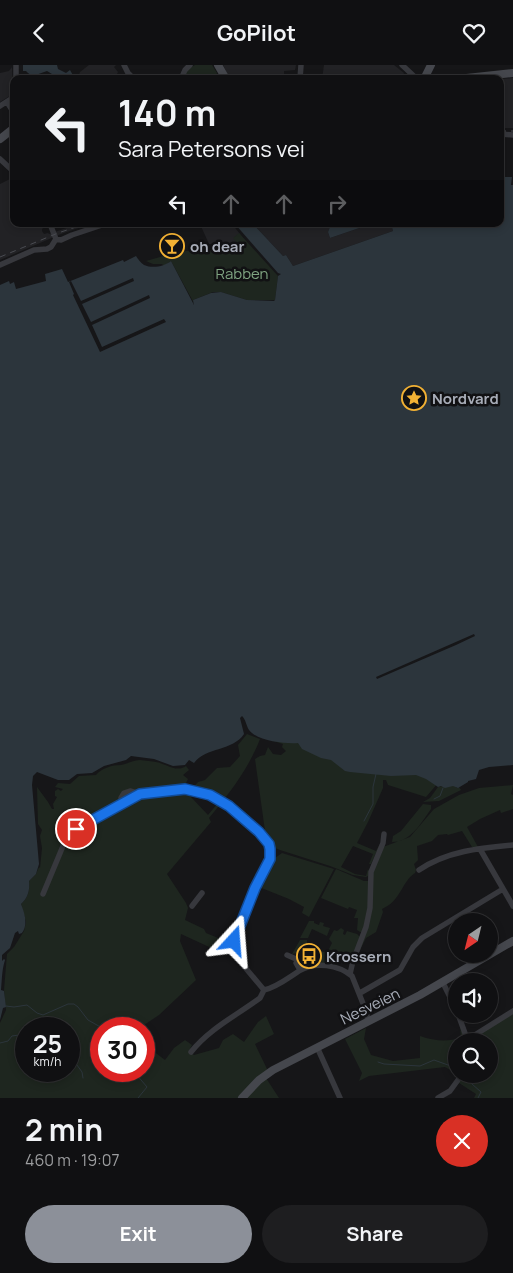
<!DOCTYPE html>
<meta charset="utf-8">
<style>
body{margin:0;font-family:Manrope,sans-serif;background:#1e1e20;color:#f1f3f6;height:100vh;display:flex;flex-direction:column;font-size:19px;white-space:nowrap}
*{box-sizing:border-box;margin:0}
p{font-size:16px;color:#9c9d9f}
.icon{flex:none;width:28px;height:28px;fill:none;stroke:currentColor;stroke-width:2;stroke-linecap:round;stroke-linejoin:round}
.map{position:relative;height:1033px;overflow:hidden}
.drawer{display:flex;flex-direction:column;background:#101012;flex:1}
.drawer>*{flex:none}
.banner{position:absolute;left:10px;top:10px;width:494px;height:152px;border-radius:10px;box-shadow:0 2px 8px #0003,0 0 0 1px #303032;background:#101012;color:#f1f3f6;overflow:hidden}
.needle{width:32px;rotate:215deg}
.fabs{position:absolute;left:448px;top:848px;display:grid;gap:10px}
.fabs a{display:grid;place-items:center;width:50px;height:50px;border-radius:50%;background:#101012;box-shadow:0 2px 8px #0003,0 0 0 1px #303032;font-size:25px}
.speed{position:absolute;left:15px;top:952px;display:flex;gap:10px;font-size:25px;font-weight:700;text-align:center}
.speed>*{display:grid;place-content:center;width:65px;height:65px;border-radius:50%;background:#101012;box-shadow:0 2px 8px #0003,0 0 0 1px #303032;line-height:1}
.speed small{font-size:12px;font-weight:400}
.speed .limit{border:8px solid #d22;background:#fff;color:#111}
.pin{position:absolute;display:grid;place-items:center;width:42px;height:42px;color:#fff;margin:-21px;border:2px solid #fff;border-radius:50%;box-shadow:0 1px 5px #0007}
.me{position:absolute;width:55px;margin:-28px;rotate:19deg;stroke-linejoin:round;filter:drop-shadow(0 0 4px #0008)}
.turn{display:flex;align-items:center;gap:18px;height:105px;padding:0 25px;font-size:22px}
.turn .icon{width:65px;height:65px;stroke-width:2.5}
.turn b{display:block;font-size:35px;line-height:42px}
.lanes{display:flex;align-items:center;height:48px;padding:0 25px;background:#0003;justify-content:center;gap:25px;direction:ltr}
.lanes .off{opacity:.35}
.round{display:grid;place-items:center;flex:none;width:52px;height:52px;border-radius:26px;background:#1e1e20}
.headline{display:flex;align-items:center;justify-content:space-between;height:85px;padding:0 25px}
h1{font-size:30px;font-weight:700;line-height:38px}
.cta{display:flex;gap:10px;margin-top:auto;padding:10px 25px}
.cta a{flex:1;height:58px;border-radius:30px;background:#8c9099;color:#fff;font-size:20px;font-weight:700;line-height:58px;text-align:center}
.cta a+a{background:#1e1e20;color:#f1f3f6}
header{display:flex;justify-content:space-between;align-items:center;height:65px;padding:0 25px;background:#101012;font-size:22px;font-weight:700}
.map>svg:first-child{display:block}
</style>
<header><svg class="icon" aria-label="back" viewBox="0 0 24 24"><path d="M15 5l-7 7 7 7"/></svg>GoPilot<svg class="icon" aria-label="heart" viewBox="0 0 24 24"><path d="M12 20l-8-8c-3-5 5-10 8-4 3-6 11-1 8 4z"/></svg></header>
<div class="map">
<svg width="513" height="1033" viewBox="0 0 513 1033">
<rect width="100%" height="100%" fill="#161618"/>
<path fill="#222225" d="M89 0H116L114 2 118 7 117 9 124 14H77L80 7Z
M223 0H296L295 5 284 6V14H230Z
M324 0H394L404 8 402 14H322Z
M12 2 13 29 0 37V8L9 6Z
M513 13V63H500V14Z
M14 112V159H43L45 162 42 164V166L44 169 48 168 49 169 78 159H90L61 169 0 195V119Z
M200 159H232L244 174 229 187 219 183 217 185 211 179H209Z
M253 159H331L328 167 330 173 371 159H391L393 166 293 201 286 190 283 191Z"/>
<path fill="#1e261f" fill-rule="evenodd" d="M195 0H212L217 8 215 14H182L186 5Z
M239 168 278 211 275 235H247L221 227H213L193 235 195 240 171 196 164 201 162 199H153L146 196 174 188 211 182 215 186 222 181 224 183 233 176 237 180 238 179 233 173Z
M250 666 392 696 438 718 426 732 388 720 386 715H383V723L368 757 357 778 376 786 381 777 371 799H369L373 789 353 781 341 802 355 809 366 811 368 804 369 806 368 811 366 812 353 810 330 801 280 785 273 782 266 773 255 694 260 691 265 690 268 682 273 689 281 690 286 686 282 682 283 679 264 673Z
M247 669 260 674C249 703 229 729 209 753L211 757 167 809 186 838 188 843 185 855 204 864 206 868 223 875 220 887 181 869 180 876 196 915 159 950 138 964H101V1006H144V979L165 995 174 983 185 975 192 980 189 986 194 990 219 983 223 975 233 969 244 977 258 957 266 951 274 969 255 979 267 1004 266 1013 279 1033H0V958L6 945 4 925 7 889 14 882 24 866 26 857 21 839C28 833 30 825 29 816L36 809 39 802 40 803 42 783 40 771 42 765 38 759 37 722 48 737 52 744H54L53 739 57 732 55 731V726L58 724 61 726 63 724 55 722 58 718 70 719 79 711 96 710C102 703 112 700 121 700 127 699 133 695 140 695 145 696 152 696 156 697 167 699 176 708 186 701L189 705 183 710 188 714 182 726 190 731 208 750 218 738 210 737 207 732 192 724 198 717 205 715 217 703 230 702 240 691 238 680ZM26 964H69V1006H26Z
M452 719 457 723 459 722 461 725 439 736 423 737 430 733 438 722Z
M513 720 511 729 513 730V744L501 748 500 745 480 754 467 762 478 782H472L462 766 448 770 447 769 438 770 432 776 417 781 418 795 414 799 416 805 415 808C402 816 401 836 382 844L383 847 376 867 366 873 358 889 368 862 371 810 383 782 410 772 434 744 459 730 479 723Z
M423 739 431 740V744C421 758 411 777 392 777L393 771 401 766Z
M282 788 334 804 309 852 302 848 304 842 289 834 259 822 258 820 272 795Z
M336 804 364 816H369V844L362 868 357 865 358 853H354L357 845 349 842 348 844 321 833Z
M309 856H314V858L319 860 320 857 324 858 323 861 330 863 327 871 312 864 308 873H300Z
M341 863 344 865 343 869 345 870 347 866 357 869 360 872 351 897H339L335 901 317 898C308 886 308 885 292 889L300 875H307V880L323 887 328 886 332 878 329 874 334 865 337 866Z
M513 948V1033H474L476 1029 459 1018 448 1030 462 1009H489V976H469Z
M460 960 465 976H456V1008L445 1002 369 1011 359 1016 362 1008 345 974 366 963 364 974 371 990 393 996 420 993V971C434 976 447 977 461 973Z"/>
<path fill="#2c353c" d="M23 0H57L58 4 66 8 70 5 75 14H55L52 9 47 6C39 8 33 14 26 6H23Z
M500 112H512L511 120H513V700L489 702 479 705 476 714 468 716V717L458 723 453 721 445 723 441 721 438 722 426 714 416 710 391 711 350 707 345 706 331 695 321 693 302 684 298 678C285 679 257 676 249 665 246 660 246 655 242 651L240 653 244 669C233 686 206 682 194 698L189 695 185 700 173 701 154 694 131 691 126 695 104 701 92 708 77 709 69 715H58L37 707 33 711 32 720 39 799 36 809 29 816C30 825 28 833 21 839 25 849 28 860 22 868L19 869 18 866 15 868 10 883 2 890V896L4 894 5 895C2 904 2 914 1 925L4 926 6 942 3 943 0 955V220L9 216 10 219 14 217 16 224 46 216 45 209 62 204 68 217 123 195 124 197 136 191C138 194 141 198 144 200 153 204 165 201 171 196L194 240 193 235 211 228 221 227 247 235 274 236 275 235 278 211 281 209 278 208 235 159H253L283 191 286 190 293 201 393 166 391 159H500Z
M331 159H371L330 173 328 167Z"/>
<path fill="#161618" d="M133 213 134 216 82 239 91 257 149 230 150 233 92 260 102 282 164 254 166 257 100 287 73 230 74 229 69 217 71 216 81 236Z
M474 569 475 571 456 580 377 614 376 612Z"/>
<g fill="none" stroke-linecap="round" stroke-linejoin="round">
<path stroke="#2c353c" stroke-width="1" d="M434 734 440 731 443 723
M364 756 373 739V722L376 709
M6 941 14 942 27 940 37 948 43 950 68 939H74L78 942 88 955 104 964
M0 978 8 976 12 971 26 969
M69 989 82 1007 83 1013
M144 993V996
M378 997 384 999 420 1001 434 995 448 1000 456 1007
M137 1006 136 1009 147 1022 138 1033
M463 1011 481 1027 478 1033"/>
<path stroke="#37383d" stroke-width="5.5" d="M16 0V14
M124 0 128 8 134 14
M402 0 417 14
M181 14 185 5 190 0
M300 14 301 0
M7 37 14 48
M0 41 14 32
M500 69 513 70
M0 94 14 107
M50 159 56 174
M0 200 34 185 47 184 51 182 56 174 61 175 72 170 105 159
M124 739 121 733 124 728 130 726 140 729
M480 784 513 841
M419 805C447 786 480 783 513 780
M43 829 63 781 68 773 80 762 140 729 163 728 182 724 210 730 238 748 259 767 270 781V794L255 823 234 879 238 894 264 925
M192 841 202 828
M287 890 296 894
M300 905 296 898 299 891 306 892 313 901
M350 909 353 896 366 862 370 843 371 807 383 778 384 769
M443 918 456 944
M264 925C277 922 288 913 299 906 316 896 338 900 352 911L366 946 368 956
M360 928 400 905 413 882 422 873 503 824
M458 949 466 971 470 973 513 946
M317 982 340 1033
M191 987C209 964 237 950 260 933L264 925
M438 1033 450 1026 458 1015"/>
<path stroke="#45474d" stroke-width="8" d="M218 0 226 14
M424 14 431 0
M457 14 513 8
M0 74 14 63
M242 1033 259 1015 273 1005 420 930 513 876"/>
<path stroke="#4a4c52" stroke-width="1" stroke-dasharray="6 5" stroke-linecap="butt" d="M500 66H513
M0 192 58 168 85 159"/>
</g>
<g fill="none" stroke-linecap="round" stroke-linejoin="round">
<defs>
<path id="route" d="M76 764 140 729 185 724 210 730 229 741 259 767 269 779 270 784V794L255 823 234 876"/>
</defs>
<use href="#route" stroke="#114b97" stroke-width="12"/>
<use href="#route" stroke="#1a73e8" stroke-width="9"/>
</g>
<defs>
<symbol id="bar-ring" viewBox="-11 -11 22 22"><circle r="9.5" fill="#111113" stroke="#f2b134" stroke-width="1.5"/><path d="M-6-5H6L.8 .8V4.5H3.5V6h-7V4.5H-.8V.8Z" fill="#f2b134"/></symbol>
<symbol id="sight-ring" viewBox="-11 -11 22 22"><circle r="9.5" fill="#111113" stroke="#f2b134" stroke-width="1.5"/><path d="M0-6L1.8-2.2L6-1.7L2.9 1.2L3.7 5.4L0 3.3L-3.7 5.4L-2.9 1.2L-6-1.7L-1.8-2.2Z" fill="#f2b134"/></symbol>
<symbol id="bus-ring" viewBox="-11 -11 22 22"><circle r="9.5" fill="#111113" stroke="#f2b134" stroke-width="1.5"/><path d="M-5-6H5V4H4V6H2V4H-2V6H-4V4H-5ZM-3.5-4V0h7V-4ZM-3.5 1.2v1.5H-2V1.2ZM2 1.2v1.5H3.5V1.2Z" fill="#f2b134"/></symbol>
</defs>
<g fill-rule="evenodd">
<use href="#bar-ring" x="158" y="167" width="28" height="28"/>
<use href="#sight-ring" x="400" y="319" width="28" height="28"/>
<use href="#bus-ring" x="295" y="877" width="28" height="28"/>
</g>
<g text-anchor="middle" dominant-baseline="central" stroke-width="5" stroke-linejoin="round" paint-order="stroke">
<g font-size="15" font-weight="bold" fill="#a8adb8" stroke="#111113" text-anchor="start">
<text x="190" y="181">oh dear</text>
<text x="432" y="333">Nordvard</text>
<text x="326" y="891">Krossern</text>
</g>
<g font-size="15" fill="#7fa381" stroke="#111113">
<text x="242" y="208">Rabben</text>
</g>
<g font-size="15" fill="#a8adb8" stroke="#111113">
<text transform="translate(370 941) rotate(-26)">Nesveien</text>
</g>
</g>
</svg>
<div class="fabs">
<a><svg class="needle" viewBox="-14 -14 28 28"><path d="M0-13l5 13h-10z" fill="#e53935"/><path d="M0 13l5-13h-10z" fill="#9c9d9f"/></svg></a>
<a><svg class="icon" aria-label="sound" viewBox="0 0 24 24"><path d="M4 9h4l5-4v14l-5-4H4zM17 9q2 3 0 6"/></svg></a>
<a><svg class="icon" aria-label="search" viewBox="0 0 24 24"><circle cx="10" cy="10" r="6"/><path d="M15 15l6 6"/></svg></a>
</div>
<div class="speed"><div>25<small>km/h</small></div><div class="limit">30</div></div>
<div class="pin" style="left:76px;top:764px;background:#d93025"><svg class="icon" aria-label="arrive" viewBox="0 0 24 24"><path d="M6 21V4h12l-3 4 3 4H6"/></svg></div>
<svg class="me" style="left:234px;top:876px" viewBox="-20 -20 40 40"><path d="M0-17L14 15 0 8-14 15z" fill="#1a73e8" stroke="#fff" stroke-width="4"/></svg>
<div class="banner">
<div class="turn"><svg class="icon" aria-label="left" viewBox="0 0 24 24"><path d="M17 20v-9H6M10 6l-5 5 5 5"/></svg><div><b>140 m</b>Sara Petersons vei</div></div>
<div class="lanes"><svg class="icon" aria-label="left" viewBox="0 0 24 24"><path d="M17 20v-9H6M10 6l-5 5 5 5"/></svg><svg class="icon off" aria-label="ahead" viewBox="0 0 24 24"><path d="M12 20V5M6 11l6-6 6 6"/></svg><svg class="icon off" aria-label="ahead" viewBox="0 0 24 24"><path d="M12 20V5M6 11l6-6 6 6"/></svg><svg class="icon off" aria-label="right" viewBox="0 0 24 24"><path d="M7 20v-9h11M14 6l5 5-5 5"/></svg></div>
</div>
</div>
<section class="drawer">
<div class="headline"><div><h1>2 min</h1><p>460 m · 19:07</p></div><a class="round" style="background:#d93025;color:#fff"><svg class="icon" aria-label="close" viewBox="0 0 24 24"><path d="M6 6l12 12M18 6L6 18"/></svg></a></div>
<div class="cta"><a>Exit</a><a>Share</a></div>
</section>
